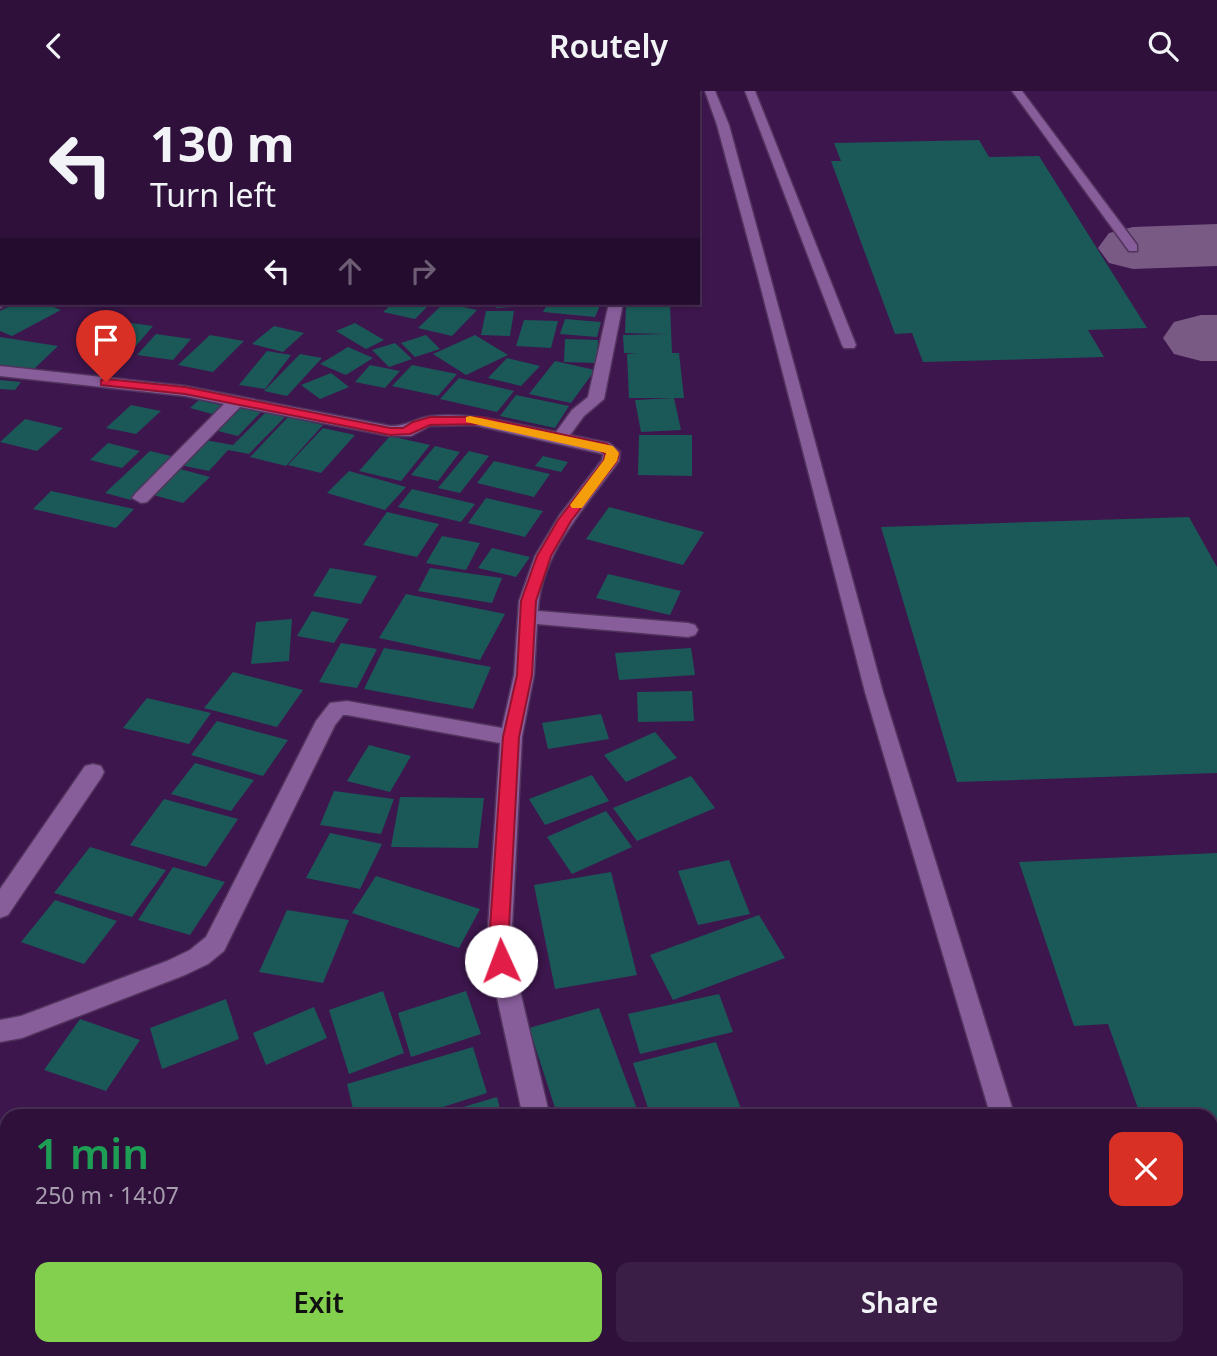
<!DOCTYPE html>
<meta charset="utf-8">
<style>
body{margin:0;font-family:"Noto Sans",sans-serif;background:#3a1e45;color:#f1f3f6;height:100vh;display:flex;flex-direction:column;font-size:26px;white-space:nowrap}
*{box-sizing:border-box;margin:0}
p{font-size:23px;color:#a79daf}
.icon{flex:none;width:38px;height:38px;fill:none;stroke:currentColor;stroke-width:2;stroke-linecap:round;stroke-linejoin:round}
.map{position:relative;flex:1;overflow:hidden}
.drawer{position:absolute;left:0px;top:1018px;width:1218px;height:247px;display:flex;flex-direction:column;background:#2e103a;border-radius:21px 21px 0 0;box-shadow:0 2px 5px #0004,0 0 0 2px #493054}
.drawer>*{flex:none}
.hud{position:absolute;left:0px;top:0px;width:700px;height:214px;box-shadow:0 2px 5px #0004,0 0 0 2px #493054;background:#2e103a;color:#f1f3f6;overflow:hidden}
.pin{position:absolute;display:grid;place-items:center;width:60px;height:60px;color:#fff;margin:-72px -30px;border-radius:50% 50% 50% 0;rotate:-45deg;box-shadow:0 0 7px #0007}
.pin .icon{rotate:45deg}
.me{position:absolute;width:77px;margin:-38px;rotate:358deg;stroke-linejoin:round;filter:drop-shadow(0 0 5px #0008)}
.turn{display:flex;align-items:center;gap:24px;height:147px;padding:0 35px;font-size:32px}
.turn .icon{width:91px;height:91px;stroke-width:2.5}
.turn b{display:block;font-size:49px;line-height:60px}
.lanes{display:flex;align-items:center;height:66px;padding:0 35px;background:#0003;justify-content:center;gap:35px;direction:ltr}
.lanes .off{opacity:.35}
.round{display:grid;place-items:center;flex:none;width:74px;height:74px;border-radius:14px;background:#3a1e45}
.head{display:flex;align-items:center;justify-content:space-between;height:119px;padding:0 35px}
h1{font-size:42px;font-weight:600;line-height:52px;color:#1e9e55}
.button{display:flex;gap:14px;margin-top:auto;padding:14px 35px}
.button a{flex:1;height:80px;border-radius:14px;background:#83d04e;color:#111;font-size:28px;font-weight:600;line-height:80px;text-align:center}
.button a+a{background:#3a1e45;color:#f1f3f6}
header{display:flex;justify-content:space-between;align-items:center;height:91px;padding:0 35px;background:#2e103a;font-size:32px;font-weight:600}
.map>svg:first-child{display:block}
</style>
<header><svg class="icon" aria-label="back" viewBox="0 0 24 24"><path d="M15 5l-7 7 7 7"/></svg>Routely<svg class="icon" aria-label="search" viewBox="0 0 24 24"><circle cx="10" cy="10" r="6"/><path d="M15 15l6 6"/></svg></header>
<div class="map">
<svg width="1217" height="1265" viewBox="0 0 1217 1265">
<rect width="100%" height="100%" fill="#3d164d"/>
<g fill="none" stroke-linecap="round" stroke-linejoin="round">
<path fill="#785a85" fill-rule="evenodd" d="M1217 133V175L1133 178 1109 172 1098 157 1109 142 1133 136Z
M1201 224H1217V270H1201L1174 263 1163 247 1174 231Z"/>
</g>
<path fill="#1b5958" d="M979 49 989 66 1039 65 1147 237 1088 239 1104 266 923 271 912 242 895 243 831 70H841L834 52Z
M16 212H43L61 219 12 245 0 240V220Z
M393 212H431L415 228 383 221Z
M444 212 477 219 452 245 418 237Z
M496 212H531V215L496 217Z
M548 212H601L595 226 543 221Z
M626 213 670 214 672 262H679L684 307H629L627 263 637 262H624L623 244 667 243 625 242Z
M486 220H514L510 245 481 244Z
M565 228 601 231 597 246 560 243Z
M524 229 558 230 551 257 516 255Z
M117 230 153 235 135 256 97 251Z
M355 232 384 249 366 258 336 240Z
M274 235 304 242 283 261 252 253Z
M156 243 191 248 173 269 137 264Z
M210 244 244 250 213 281 178 274Z
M426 244 440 258 415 266 401 252Z
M475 244 508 264 466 284 433 263Z
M0 246 58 255 32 280 0 276Z
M565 248 598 249 597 272 564 271Z
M395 252 412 268 389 276 372 259Z
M348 256 373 267 346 284 320 273Z
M267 260 291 264 265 298 239 294Z
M300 263 322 267 287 305 264 300Z
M507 267 540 275 521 295 488 287Z
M555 270 595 279 571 312 529 303Z
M370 274 400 280 385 297 355 291Z
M412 274 457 283 438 305 392 295Z
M331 282 349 296 320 308 301 294Z
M459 287 514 300 497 321 440 308Z
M0 289 21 291 15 299 0 298Z
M516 304 569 315 555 337 500 325Z
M674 307 681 339 641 341 635 309Z
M199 309 224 315 216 324 190 317Z
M131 314 161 320 136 343 106 337Z
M240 314 263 319 238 345 214 339Z
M265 322 285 326 249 363 228 359 209 380 175 373 199 348 233 354Z
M288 326 323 334 286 375 250 366Z
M25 328 63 337 37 360 0 351Z
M323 337 355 344 321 382 288 374Z
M639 344H692V385L638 384Z
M390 345 430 354 401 390 359 380Z
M108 352 140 360 122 377 90 369Z
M435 355 460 361 438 390 411 384Z
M150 360 175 366 131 409 105 402Z
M469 360 489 365 460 402 438 397Z
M543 365 568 371 561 381 535 375Z
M494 370 550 383 534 406 477 392Z
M180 378 210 386 183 412 153 404Z
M349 380 406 396 385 419 327 402Z
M412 398 475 413 461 431 398 416Z
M51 400 134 418 116 437 33 418Z
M486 407 543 420 525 446 468 432Z
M609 416 704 441 683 474 586 448Z
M387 421 439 433 417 466 363 454Z
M1189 426 1217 476V682L957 691 881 436Z
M442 445 480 452 466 479 426 472Z
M492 457 530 466 516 486 478 477Z
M330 477 377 485 361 513 313 505Z
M430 477 502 487 492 512 418 500Z
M608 483 681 500 670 524 596 507Z
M406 503 505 523 480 569 379 547Z
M312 520 349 528 334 552 297 545Z
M292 528 289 570 251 573 256 531Z
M341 552 377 558 357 597 319 591Z
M384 557 421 563 491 576 473 618 364 598Z
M691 557 695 584 619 589 615 562Z
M233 581 303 599 277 636 204 617Z
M692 600 694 630 638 631 637 601Z
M147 607 211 622 189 653 123 637Z
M601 623 609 648 548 658 542 632Z
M217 630 288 649 263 685 191 664Z
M655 641 677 667 626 691 604 664Z
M369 654 411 665 390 701 347 690Z
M195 672 254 689 231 720 171 703Z
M592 684 609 710 545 734 529 708Z
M691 685 715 717 637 750 613 717Z
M334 700 394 708 381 743 320 734Z
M400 706 484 707 478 757 391 756Z
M164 708 238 728 206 776 130 754Z
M606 720 632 756 572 783 547 746Z
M330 742 382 753 360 798 306 787Z
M90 756 166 779 132 826 54 802Z
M1217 762V1265H1189L1187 1258H1211V1026H1141L1108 933 1074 935 1019 771Z
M729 769 750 823 698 834 678 780Z
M173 776 225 791 190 844 138 829Z
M611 781 637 884 555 898 534 794Z
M376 785 480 818 459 857 352 822Z
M55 809 117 830 84 873 21 851Z
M287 819 349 829 323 892 259 881Z
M759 824 785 867 673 909 650 864Z
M383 900 404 962 349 983 329 919Z
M466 900 481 943 411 966 398 922Z
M719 903 733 941 640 963 628 923Z
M226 908 239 948 162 978 150 937Z
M314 916 327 947 266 974 253 942Z
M599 917 640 1026H558L529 937Z
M80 928 140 949 106 1000 44 979Z
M716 951 744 1026H651L633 972Z
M473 956 487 1002 411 1026H355L347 993Z
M497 1006 502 1026H433V1025Z
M363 1258H492V1265H363Z
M509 1258H598L599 1265H510Z
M632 1258H703L704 1265H633Z
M722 1258H801L804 1265H724Z"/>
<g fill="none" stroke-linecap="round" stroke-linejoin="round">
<defs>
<path id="lane" d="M705 0H715L729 34 883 601 1015 1026H991L865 601 758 186 717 34Z
M745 0H755L856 254 854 257H844L842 254Z
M1012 0H1022L1137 154V160H1129Z
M1057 1258H1085L1088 1265H1060Z"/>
<path id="street" d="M0 208 2 212H10L0 217Z
M609 212H623L604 308 584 325 570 344 609 352 620 361 619 370C586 416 541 461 538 520L688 532 695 534 698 539 695 544 688 546 537 533 534 584 522 646 512 837 513 870 550 1026H523L489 870 488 837 500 652 347 624H343L335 634 224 860 208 873 185 884 22 947 0 951V929L21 925 167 870 190 859 206 846 316 630 330 612 347 610 502 637 514 584 519 510 535 465 559 425 602 369 603 363 474 334 430 335 411 345H390L240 316 147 411 141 412 132 407 135 403 224 313 185 305 0 285V275L185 295 390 335C405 336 416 327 431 325 474 321 514 333 556 341L572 319 588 306Z
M93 673 101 675 104 681 101 687 8 824 0 827V798L85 675Z
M188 1258H218L216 1265H186Z
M596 1258H626L627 1265H597Z"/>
<path id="highway" d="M48 0H61L46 2Z
M75 0H88L73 2Z
M2 27V35L0 36V28Z
M2 45V53L0 54V46Z"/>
</defs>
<use href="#lane" stroke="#51335d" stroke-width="3"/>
<use href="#street" stroke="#51335d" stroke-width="3"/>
<use href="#highway" stroke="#51335d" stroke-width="3"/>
<use href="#lane" fill="#875d9a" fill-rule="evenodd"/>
<use href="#street" fill="#875d9a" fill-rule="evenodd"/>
<use href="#highway" fill="#73ae4d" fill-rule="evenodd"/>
</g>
<path fill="#e11d48" stroke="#92132f" stroke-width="2" d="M106 288 185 296 390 337H403L413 331 430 326H481L607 353 619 362 617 370 571 430 551 465 536 510 532 584 519 646 509 837 510 870 507 876 501 878 494 876 492 870 490 837 503 646 517 584 521 510 537 465 558 429 604 369 605 363 599 359 481 333 430 334 410 343 390 344 185 303 101 294V289Z"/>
<path fill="#f59e0b" d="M470 325 613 355 619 362 617 370 582 417H572L570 414 604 369 606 362 466 331V326Z"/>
</svg>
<div class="pin" style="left:106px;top:291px;background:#d93025"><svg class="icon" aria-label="arrive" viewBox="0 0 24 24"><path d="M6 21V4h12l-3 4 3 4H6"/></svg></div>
<svg class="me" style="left:501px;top:870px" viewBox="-20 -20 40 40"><circle r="19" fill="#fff"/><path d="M0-13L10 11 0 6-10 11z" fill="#e11d48"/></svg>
<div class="hud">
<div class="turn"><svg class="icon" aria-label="left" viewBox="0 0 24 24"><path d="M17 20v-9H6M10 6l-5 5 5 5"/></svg><div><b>130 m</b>Turn left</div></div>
<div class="lanes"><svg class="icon" aria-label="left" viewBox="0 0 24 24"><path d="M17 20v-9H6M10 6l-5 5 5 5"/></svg><svg class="icon off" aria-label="ahead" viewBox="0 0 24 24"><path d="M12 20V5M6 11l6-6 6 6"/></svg><svg class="icon off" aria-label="right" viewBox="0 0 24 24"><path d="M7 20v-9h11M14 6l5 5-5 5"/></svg></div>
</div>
<section class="drawer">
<div class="head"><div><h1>1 min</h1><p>250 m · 14:07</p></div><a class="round" style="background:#d93025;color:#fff"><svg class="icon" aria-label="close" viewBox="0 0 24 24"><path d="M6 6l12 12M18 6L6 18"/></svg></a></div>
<div class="button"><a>Exit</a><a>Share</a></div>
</section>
</div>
